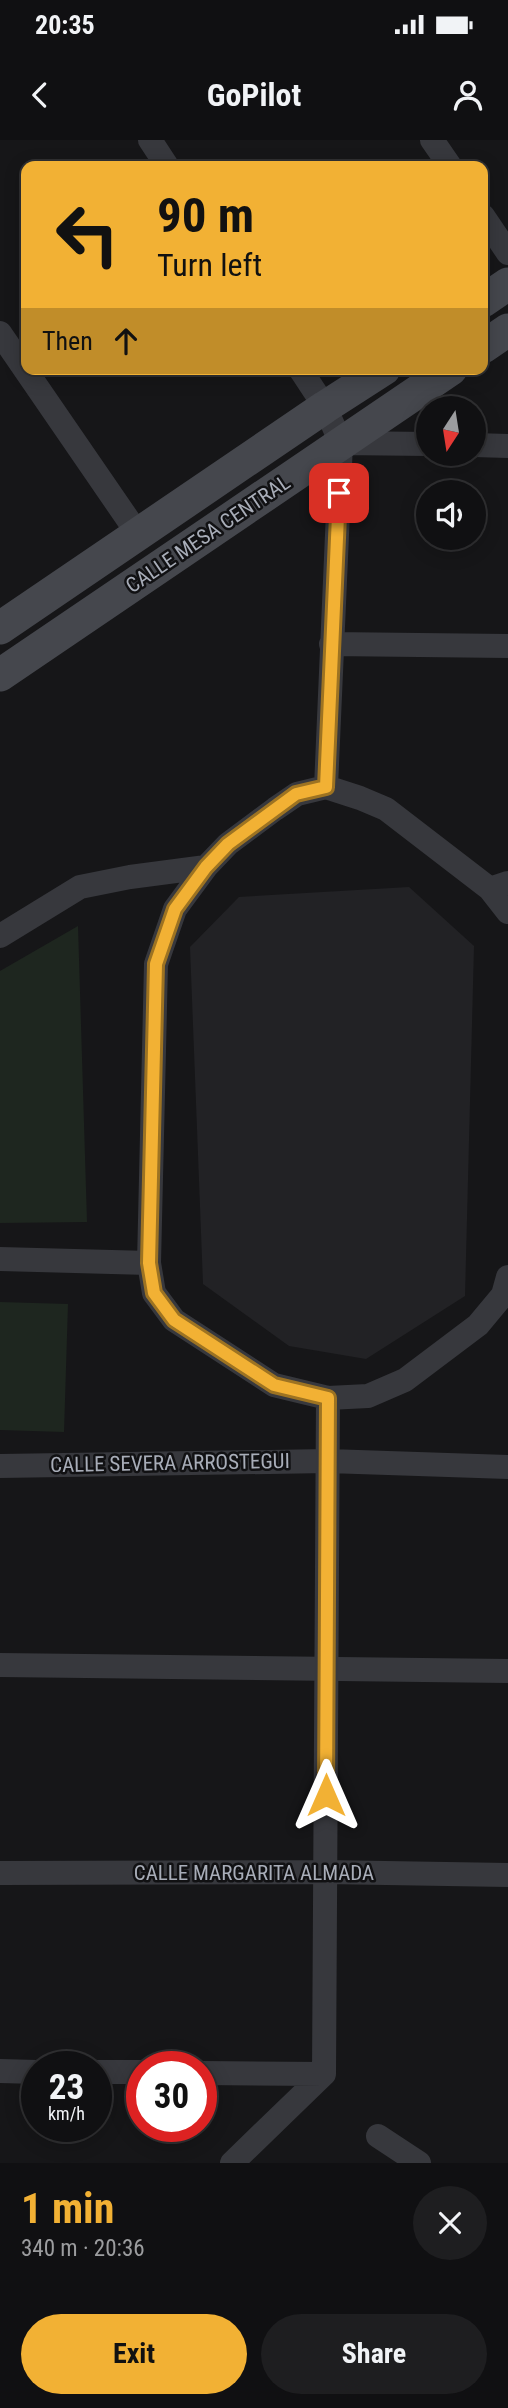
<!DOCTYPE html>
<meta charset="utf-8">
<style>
body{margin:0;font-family:"Roboto Condensed",sans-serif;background:#1e1e20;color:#f1f3f6;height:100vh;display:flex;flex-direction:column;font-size:26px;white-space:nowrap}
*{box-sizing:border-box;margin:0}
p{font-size:23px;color:#9c9d9f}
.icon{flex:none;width:38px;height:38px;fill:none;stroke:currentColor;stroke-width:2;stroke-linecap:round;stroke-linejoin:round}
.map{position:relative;height:2023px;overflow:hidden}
.drawer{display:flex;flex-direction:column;background:#101012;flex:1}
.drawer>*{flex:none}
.hud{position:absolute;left:21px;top:21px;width:467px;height:214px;border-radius:14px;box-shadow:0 4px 18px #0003,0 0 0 2px #303032;background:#f2b134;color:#111;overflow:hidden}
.needle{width:46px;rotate:192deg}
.fabs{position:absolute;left:416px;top:256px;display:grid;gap:14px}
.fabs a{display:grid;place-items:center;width:70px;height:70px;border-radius:50%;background:#101012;box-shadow:0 4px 18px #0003,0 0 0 2px #303032;font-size:35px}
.speed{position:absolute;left:21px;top:1911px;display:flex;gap:14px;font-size:35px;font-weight:700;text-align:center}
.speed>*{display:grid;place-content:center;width:91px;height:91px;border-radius:50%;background:#101012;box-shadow:0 4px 18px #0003,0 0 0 2px #303032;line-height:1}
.speed small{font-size:18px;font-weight:400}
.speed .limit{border:10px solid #d22;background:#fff;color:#111}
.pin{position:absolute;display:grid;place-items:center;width:60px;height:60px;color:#fff;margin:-30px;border-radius:14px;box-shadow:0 4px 10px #0006}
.me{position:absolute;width:77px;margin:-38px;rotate:0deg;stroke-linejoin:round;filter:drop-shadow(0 0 5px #0008)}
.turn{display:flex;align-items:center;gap:24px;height:147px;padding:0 21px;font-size:32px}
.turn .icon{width:91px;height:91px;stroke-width:2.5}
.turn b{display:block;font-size:49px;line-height:60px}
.then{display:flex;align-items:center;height:66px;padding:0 21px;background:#0003;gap:14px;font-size:26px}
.round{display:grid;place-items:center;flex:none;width:74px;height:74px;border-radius:37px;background:#1e1e20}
.summary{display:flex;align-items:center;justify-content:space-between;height:119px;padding:0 21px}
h1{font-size:42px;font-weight:700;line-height:52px;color:#f2b134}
.primary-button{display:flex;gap:14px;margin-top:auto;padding:14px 21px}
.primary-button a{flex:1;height:80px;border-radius:42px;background:#f2b134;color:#111;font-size:28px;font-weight:700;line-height:80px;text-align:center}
.primary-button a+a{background:#1e1e20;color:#f1f3f6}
.status{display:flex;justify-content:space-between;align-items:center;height:49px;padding:0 35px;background:#101012;direction:ltr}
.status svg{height:19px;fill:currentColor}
header{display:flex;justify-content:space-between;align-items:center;height:91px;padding:0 21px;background:#101012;font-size:32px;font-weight:700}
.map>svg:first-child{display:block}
</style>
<div class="status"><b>20:35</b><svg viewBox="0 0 49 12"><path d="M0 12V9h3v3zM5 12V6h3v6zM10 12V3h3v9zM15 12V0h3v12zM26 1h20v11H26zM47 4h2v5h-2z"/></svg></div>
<header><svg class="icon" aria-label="back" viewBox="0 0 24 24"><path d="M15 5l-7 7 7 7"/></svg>GoPilot<svg class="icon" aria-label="person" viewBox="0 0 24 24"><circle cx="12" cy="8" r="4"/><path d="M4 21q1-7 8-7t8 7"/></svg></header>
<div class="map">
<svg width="508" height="2023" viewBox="0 0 508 2023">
<rect width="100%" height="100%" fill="#161618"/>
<path fill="#222225" d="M409 747 474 806 465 1156 366 1219 289 1206 203 1144 190 807 239 757Z"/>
<path fill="#1e261f" d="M78 786 87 1082 0 1083V831Z
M0 1162 68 1164 64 1292 0 1290Z"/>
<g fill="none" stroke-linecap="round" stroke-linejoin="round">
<path stroke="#37383d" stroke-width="24" d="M150 0 167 26
M432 0 450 26
M483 76 508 113
M0 193 138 394
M300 229 325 267 341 303 326 647
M341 303 429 304
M474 305 508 306
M331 504 508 506
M326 647 360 658 386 669 490 749 508 743
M206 727 175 769 156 824 149 1123 154 1153 174 1180 274 1245 328 1258 368 1256 405 1240 478 1185 503 1155 508 1137
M490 749 508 772
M0 796 80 747 130 737 206 727 228 704 275 669 297 654 326 647
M0 1119 149 1123
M0 1326 328 1321 508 1327
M0 1525 508 1531
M0 1733 325 1732 508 1735
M0 1931 37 1932
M96 1932H142
M201 1933 324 1934
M378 1996 419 2023
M232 2023 324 1934 328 1258"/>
<path stroke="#45474d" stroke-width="33" d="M483 161 508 144
M483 207 508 190
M0 488 325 267 384 229
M0 535 451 229"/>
</g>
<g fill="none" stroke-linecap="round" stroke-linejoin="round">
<defs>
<path id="route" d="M326 1655 328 1258 274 1245 174 1180 154 1153 149 1123 156 824 175 769 206 727 228 704 296 654 326 647 339 353"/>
</defs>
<use href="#route" stroke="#9d7322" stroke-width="18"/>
<use href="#route" stroke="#f2b134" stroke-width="12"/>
</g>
<g text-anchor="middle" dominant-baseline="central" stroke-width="5" stroke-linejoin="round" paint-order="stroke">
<g font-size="21" fill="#a8adb8" stroke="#111113">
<text transform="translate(208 394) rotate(-34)">CALLE MESA CENTRAL</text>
<text transform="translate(170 1323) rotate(-1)">CALLE SEVERA ARROSTEGUI</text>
<text x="254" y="1733">CALLE MARGARITA ALMADA</text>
</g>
</g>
</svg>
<div class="fabs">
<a><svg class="needle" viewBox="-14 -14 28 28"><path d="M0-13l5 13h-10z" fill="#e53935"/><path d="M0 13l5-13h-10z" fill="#9c9d9f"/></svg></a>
<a><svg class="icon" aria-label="sound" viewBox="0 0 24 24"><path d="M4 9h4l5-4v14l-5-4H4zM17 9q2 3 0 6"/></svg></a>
</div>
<div class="speed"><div>23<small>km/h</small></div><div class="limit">30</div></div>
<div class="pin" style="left:339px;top:353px;background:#d93025"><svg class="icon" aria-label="arrive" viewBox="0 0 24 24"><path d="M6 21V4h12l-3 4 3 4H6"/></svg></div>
<svg class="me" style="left:326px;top:1655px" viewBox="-20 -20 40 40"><path d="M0-17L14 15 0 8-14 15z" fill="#f2b134" stroke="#fff" stroke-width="4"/></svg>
<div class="hud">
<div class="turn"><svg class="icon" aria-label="left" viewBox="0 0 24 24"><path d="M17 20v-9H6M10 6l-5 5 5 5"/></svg><div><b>90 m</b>Turn left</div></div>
<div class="then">Then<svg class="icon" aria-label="ahead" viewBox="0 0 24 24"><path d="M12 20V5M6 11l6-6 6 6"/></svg></div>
</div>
</div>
<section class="drawer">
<div class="summary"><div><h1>1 min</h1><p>340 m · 20:36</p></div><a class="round"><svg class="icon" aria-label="close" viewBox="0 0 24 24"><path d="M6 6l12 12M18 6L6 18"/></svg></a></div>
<div class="primary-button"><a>Exit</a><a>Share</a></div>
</section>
